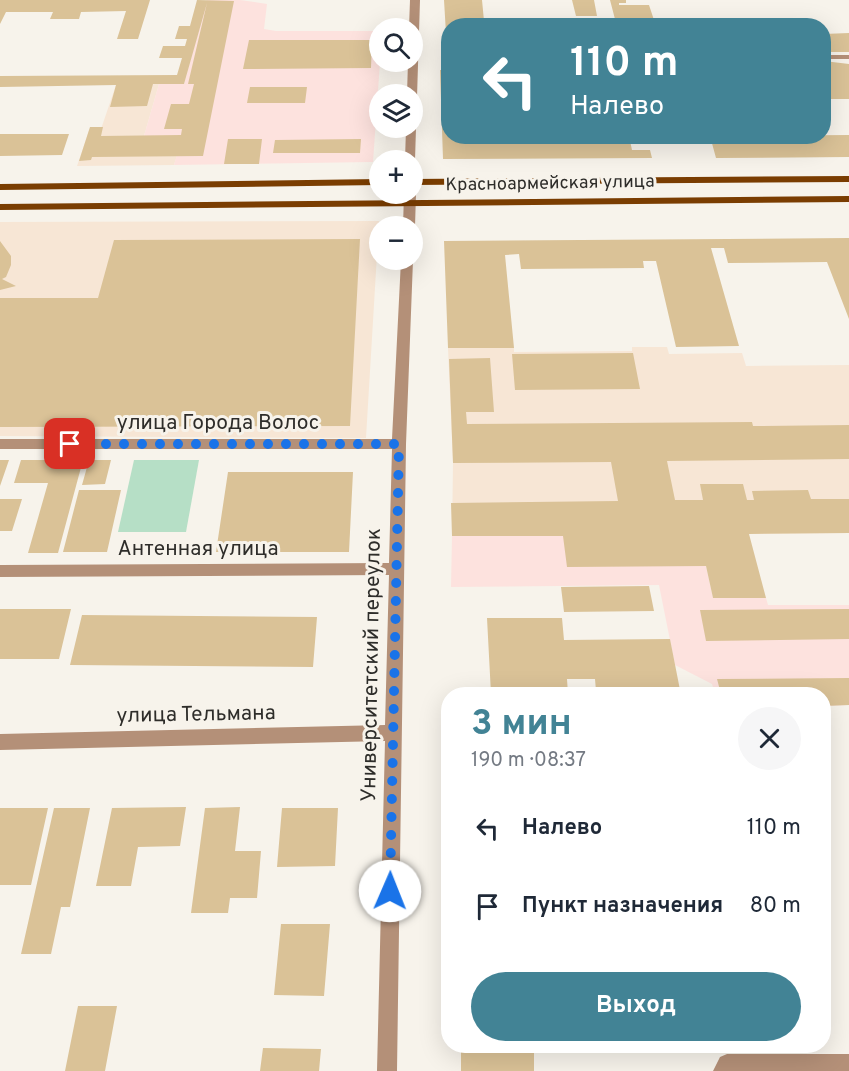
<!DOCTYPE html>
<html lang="ru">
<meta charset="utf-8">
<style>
body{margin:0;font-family:Overpass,sans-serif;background:#f6f6f7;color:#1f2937;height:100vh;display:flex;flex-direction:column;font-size:22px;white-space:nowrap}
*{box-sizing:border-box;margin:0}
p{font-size:20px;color:#747a83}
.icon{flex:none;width:33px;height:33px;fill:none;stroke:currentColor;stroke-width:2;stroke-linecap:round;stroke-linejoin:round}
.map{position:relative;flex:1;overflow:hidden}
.side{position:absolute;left:441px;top:687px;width:390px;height:366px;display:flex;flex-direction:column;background:#fff;border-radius:24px;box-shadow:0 6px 24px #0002}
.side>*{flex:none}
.guide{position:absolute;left:441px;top:18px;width:390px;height:126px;border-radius:24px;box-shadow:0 6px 24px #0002;background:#428395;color:#fff;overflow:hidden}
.tools{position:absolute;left:369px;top:18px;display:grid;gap:12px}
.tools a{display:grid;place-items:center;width:54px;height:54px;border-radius:50%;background:#fff;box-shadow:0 6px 24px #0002;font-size:30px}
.pin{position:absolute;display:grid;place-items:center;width:51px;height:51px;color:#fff;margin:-26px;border-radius:12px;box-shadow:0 3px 9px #0006}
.me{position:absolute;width:66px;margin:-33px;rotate:1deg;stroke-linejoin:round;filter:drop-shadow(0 0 4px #0008)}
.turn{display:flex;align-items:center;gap:21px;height:126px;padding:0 30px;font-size:27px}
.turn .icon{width:78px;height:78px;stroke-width:2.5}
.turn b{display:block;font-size:42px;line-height:51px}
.round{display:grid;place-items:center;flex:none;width:63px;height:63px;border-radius:32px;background:#f6f6f7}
.summary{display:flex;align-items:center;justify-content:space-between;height:102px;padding:0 30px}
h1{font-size:36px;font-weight:700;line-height:45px;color:#428395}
.primary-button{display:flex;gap:12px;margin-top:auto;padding:12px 30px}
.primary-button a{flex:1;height:69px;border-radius:36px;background:#428395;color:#fff;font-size:24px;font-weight:700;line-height:69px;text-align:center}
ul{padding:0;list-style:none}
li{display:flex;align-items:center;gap:18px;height:78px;padding:0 30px}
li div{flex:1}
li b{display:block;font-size:22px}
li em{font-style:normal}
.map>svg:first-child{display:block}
</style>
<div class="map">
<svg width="849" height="1071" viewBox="0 0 849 1071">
<rect width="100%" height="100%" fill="#f7f3eb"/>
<path fill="#f7e6d5" d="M159 84 144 136 183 137 174 165 77 166 89 130 101 129 116 85Z
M379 221 366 438 0 436V222Z
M632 347H667L669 354 742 353 746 366 849 365V533L452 536 453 463 448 348H514V352L632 351Z"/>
<path fill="#fde2de" d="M207 0H240L267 4 264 29 276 31H379L380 62 373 162 174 165 182 137 144 136 159 84H184Z
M699 534 713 598H766L768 605H849V705L824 706V694H715L712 684 675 665 659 585 451 587 452 536Z"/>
<path fill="#b6dfc6" d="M134 460H199L186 532H118Z"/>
<path fill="#dac297" d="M0 0H150L138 39H117L126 11 81 12 79 19H50L53 12H6L0 24Z
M197 0 234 1 203 156 92 157 91 160 79 161 90 127H103L101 136 181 135 182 129H164L171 104H189L194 84H188L207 3 184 84H153L147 106 110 107 116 85 0 87V76L177 75 182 58H159L163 46H185L187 39H175L179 26H190Z
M444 0H482L484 21H515L516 26H448V50H447Z
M572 0H594L597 16H576Z
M610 0H626V3H619V5H649L655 23H616Z
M721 19H739L742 26H723Z
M849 33V52H824V34Z
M249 40H372L371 68 243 69Z
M824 61 849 64V99H824Z
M440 70H448V136H629L632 150H650L652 158 443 159Z
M250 87H307L305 103H247Z
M0 134H69L62 155 0 156Z
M849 135V157L716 158 710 136Z
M228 139H262L259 164H224Z
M361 139 360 153H273L275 140Z
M849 238V319L827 262 728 263 724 248H711L739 346 676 347 656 261H643L644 268 521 269 519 254 505 255 514 348H448L444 241Z
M360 239 350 426 0 427V298H98L114 240Z
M0 241 11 256V265L6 277 2 279 16 286 0 290Z
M633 353 640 389 515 390 512 354Z
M490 358 494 412H466L467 424 752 422 753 426 849 425V459L667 461 675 500H703L700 484H743L747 500H754L752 491 808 490 811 499H849V533L749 534 766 598H713L706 566 567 567 563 536H452L451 503 618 501 611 462 453 463 449 359Z
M0 460H9L0 486Z
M21 460H83L58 553H28L48 483H14Z
M89 460H111L105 484 82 485Z
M228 472H353L349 552H216Z
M79 490H121L107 552H63Z
M0 499H22L12 531H0Z
M649 586 654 611 564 612 561 587Z
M0 609H71L59 659H0Z
M849 609V639L706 641 700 610Z
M82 615 317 617 313 667 70 665Z
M487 618H562L564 640 670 639 680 690 596 691 595 679H567L568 694H491Z
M849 678V705L824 706V694H721L717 679Z
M186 807 180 846 138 847 131 886H96L112 808Z
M240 807 235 851H261L257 898H230L228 913H191L205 808Z
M0 808H48L31 885H0Z
M54 808H90L70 907H61L51 954H21Z
M282 808H338L335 866 277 867Z
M281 924H330L324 996 274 995Z
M78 1006H117L105 1071H65Z
M263 1048 321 1049 319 1071H260Z
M461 1051 534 1052V1071H461Z"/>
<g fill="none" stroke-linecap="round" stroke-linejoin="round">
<path fill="#b49078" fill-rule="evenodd" d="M824 55H849V59H824Z"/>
<path fill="#b49078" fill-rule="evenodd" d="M410 0H420L417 97 412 100V94H407L408 62H412V28H409Z
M412 125 416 128 415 160 412 163V160H405L406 128H412Z
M412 191 416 194 415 226 412 229V226H403L404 194H412Z
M401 260H413L406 444 397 1071H377L385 741 0 750V734L385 725 389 575 0 577V565L389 563 392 449H0V439H392Z
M727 1054H849V1071H713L720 1057Z"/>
<path fill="#7a3d01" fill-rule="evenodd" d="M849 176V182L412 185V179Z
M380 179V185L0 190V184Z
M849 196V202L0 210V204Z"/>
</g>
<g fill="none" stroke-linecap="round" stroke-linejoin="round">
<path stroke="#1a73e8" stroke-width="10" stroke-dasharray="0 18" d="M70 444H399L390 891"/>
</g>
<g text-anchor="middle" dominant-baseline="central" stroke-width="6" stroke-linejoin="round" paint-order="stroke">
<g font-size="18" fill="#2e2d2a" stroke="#f7f3eb">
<text transform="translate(550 184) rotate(-1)">Красноармейская улица</text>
</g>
<g font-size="21" fill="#2e2d2a" stroke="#f7f3eb">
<text x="218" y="423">улица Города Волос</text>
<text x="198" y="549">Антенная улица</text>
<text transform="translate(372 665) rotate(-89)">Университетский переулок</text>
<text transform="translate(196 715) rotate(-1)">улица Тельмана</text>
</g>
</g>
</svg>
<div class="tools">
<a><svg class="icon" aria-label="search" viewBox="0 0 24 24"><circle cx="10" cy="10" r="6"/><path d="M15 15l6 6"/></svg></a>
<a><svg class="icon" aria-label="layers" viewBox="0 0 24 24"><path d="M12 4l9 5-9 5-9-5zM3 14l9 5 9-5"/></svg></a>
<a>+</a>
<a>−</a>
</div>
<div class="pin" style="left:70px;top:444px;background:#d93025"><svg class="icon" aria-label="arrive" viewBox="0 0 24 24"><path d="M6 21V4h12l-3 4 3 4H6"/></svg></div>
<svg class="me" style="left:390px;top:891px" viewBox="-20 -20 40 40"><circle r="19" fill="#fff"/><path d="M0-13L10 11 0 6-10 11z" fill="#1a73e8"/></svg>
<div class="guide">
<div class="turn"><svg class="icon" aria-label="left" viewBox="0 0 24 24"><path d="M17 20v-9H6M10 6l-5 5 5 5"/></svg><div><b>110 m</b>Налево</div></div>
</div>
<section class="side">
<div class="summary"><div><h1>3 мин</h1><p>190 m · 08:37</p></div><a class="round"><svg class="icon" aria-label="close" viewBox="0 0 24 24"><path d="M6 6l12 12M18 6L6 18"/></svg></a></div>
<ul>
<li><svg class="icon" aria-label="left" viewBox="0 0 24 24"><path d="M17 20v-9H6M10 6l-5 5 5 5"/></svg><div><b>Налево</b></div><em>110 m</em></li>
<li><svg class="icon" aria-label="arrive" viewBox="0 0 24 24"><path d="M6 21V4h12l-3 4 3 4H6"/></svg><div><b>Пункт назначения</b></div><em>80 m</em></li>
</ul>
<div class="primary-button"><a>Выход</a></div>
</section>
</div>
